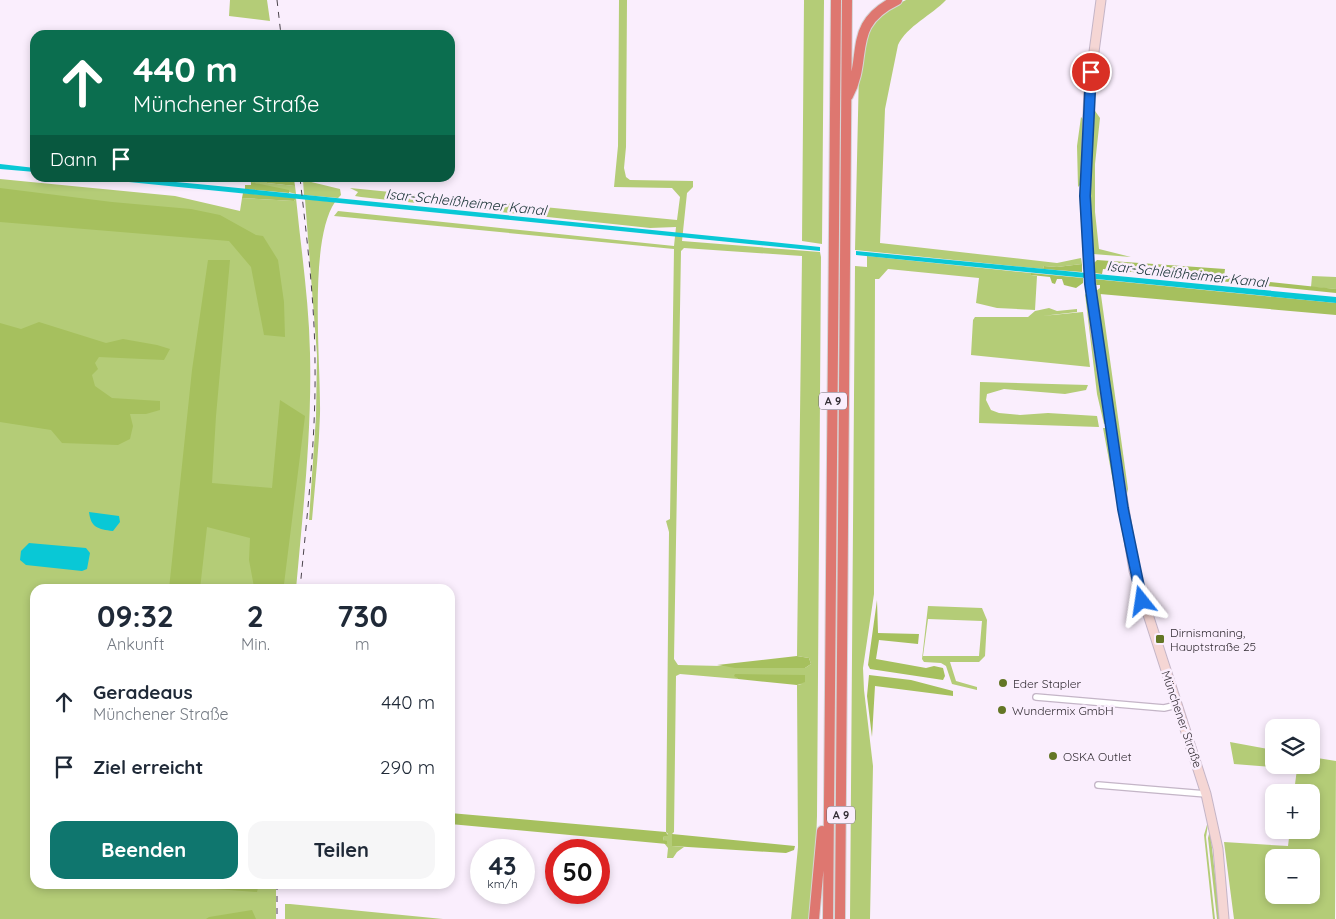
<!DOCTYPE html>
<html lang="de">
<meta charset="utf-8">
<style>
body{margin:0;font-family:Quicksand,sans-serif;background:#f6f6f7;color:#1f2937;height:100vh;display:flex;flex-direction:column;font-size:19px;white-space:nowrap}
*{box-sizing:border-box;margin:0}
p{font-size:16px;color:#747a83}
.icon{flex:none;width:28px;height:28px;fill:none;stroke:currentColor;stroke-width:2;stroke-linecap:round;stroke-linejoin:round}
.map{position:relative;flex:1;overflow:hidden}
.sheet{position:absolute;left:30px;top:584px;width:425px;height:305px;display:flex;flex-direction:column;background:#fff;border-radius:15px;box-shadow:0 2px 8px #0003}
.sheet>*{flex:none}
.hud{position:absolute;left:30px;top:30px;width:425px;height:152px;border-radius:15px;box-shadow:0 2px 8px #0003;background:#0b6e4f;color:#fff;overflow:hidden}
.fabs{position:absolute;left:1265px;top:719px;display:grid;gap:10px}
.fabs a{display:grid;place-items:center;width:55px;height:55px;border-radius:10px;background:#fff;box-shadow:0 2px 8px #0003;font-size:25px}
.speed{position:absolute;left:470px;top:839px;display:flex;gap:10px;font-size:25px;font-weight:700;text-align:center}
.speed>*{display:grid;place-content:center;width:65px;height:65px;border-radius:50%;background:#fff;box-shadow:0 2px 8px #0003;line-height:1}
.speed small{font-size:12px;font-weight:400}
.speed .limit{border:8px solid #d22;background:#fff;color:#111}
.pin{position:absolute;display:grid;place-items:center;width:42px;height:42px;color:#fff;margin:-21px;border:2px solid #fff;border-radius:50%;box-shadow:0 1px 5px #0007}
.me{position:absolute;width:55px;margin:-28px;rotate:345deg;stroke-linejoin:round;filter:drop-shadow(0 0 4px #0008)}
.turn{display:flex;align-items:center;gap:18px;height:105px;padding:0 20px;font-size:22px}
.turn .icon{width:65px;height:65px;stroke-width:2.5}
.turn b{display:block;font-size:35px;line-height:42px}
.then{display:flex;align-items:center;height:48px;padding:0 20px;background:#0003;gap:10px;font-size:19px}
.eta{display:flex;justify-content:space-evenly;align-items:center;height:85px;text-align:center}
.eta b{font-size:30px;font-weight:700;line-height:35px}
.button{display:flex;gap:10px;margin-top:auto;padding:10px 20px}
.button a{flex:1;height:58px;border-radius:15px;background:#0f766e;color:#fff;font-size:20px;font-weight:700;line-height:58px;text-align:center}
.button a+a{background:#f6f6f7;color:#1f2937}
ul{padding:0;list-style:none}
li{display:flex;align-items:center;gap:15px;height:65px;padding:0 20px}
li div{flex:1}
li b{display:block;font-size:19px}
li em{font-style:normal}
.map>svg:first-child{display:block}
</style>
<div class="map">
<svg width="1336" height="919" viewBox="0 0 1336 919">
<rect width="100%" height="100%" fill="#faeefd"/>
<path fill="#b4cc77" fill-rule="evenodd" d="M230 0H267L270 21 229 16Z
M619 0H627L626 147 624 168 626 177 630 180 693 181V187L687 193 682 241 820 252 821 257 817 816 815 871 809 919H791L798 847 797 685H802L735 676 738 679 680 674 676 676 674 832 672 834V846L684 847 677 852 673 858H667L668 848 664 843H667L663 840 664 836 668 834 666 832 669 532 666 521 670 519 674 249 334 216 338 211 674 246 676 227 650 228 361 197 355 196 358 192 350 188 677 220 680 197 672 188 614 187 618 146ZM684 248 802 256 797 656 809 658 811 664 805 668 678 665 674 659 681 251Z
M804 0H824L822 244 802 241Z
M906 0H946C932 15 907 26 898 45L885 109 880 243 1057 263 1081 258 1082 264 1057 267 1044 266 1043 269 855 250 859 70C865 32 870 18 906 0Z
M1091 108H1093L1100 118 1095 164V212L1099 249 1131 257 1093 254 1089 194Z
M1081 117 1084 120 1082 183 1078 187 1077 146Z
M0 179 175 196 240 211 242 198 294 201 296 198C301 249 309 301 310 353 312 432 303 510 296 589H35V884H276V919H0Z
M267 179V183L295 186 296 194 250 182Z
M303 180 340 189 341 195 338 198 304 195Z
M305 199 335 202C308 242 321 362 320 414 319 449 315 485 312 520H309L316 416 317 355Z
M838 222H842L838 704H834Z
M867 256 1031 273V275L1037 276 1035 310 997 308 976 303 979 278 888 269 879 279H875L874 594 863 668 864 690 873 766 870 919H850L855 266 867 267Z
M1312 276 1336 277V289L1311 287Z
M1100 288 1128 489 1126 498 1096 311V291Z
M1085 294 1088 296 1106 423 1104 424 1097 394Z
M1049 308 1057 311 1077 309V312L1042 316 1083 312 1090 367 971 355 973 320 975 317H1028L1035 311Z
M980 382 1088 385 1086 390 1065 394 1004 389 987 394 986 400 991 410 999 413 1020 415 1048 413 1097 416 1099 427 979 423Z
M1103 428H1107L1116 498Z
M928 606 982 608 987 620 985 656 979 662H950L956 681 977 687V690L952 684 946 666 941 663 924 662 922 659ZM928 619 982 621 979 656H923Z
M1230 742 1274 750V765H1311V757L1336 761 1335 919H1234L1224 842 1288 846 1290 830H1311V792H1294L1297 769 1234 764ZM1274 858H1311V895H1274Z
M1209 818 1206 837 1215 919H1213L1204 835Z
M1210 830 1220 919H1217L1208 838Z
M285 904H290L443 919H285Z"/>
<path fill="#a6c05e" d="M267 179H294L295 186 267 183Z
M251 182 289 190V193L245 189V185H251Z
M0 188 112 202 191 209 220 215 256 235 263 236 278 260 284 302 285 337 264 335 251 267 229 241 0 222Z
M243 193 296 198 294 201 242 198Z
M208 260H230L216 416 212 483 272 488 280 400 305 416 284 584 254 587 249 560 250 538 207 527 200 589H169L192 370Z
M1097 260 1225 269 1224 277 1336 289V293L1103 269 1102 274 1094 273 1093 264Z
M1082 264V272L1043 269 1044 266 1057 267Z
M1031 273 1083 278V283L1076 288 1064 285 1062 279H1057L1055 284 1052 283 1050 277 1031 275Z
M1094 279 1336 303V315L1100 294V285H1095Z
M39 322 106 343 123 339 157 345 170 349 164 360 99 357 95 363 98 369 92 375 95 386 112 398 160 401V410L146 414H130L133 426 130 439 118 445 62 443 51 430 0 422V323L21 329Z
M877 600 878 633 919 634 918 644 879 640 876 659 926 668 934 666 943 668 945 676 943 680 870 669 868 665Z
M797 656 809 658 811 664 805 668H735L717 665Z
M735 674 805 675V682L797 685 738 679 734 676Z
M869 675 911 680 953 691V696L875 686 872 737 867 696Z
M450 813 666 832 668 836H664L663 840 667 841V844L450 824Z
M672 834 795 846 794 850 786 853 672 846Z
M216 884H259L257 892 216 889Z
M252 910 256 919H206L209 917Z"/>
<path fill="#09c8d6" d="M0 164 35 168V172L0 169Z
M89 178H133L208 185 820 247V251Z
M856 251 1336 297V303L856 255Z
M89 512 119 516 120 522 113 531C98 529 91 528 89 512Z
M29 543 86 548 90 553 87 569 82 571 26 565 20 560 21 551Z"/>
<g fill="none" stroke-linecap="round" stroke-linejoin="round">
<defs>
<path id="street" d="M1036 697 1164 708 1177 705
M1098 785 1206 794"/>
<path id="secondary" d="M1101 0 1089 89 1085 196 1089 267 1096 333 1134 571 1206 794 1218 849 1224 919"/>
<path id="highway" d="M848 96C869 57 845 25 897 0
M814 919 822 831
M828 919 836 0
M840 919 847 0"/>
</defs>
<use href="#street" stroke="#c4b5c7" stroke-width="8"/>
<use href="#secondary" stroke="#c4b5c7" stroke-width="11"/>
<use href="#highway" stroke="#d6d5d6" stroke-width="12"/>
<use href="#street" stroke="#fff" stroke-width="5.5"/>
<use href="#secondary" stroke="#f5d6d4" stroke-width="9"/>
<use href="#highway" stroke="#de7770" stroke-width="10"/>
<path stroke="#4b444c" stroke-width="1" stroke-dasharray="6 6" stroke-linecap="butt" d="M277 0 281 35
M300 178C307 240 315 303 315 366 316 441 307 515 300 589
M277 884V919"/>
</g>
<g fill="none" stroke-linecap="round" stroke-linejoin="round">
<defs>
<path id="route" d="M1091 72 1085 196 1090 284 1123 509 1142 601"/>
</defs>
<use href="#route" stroke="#114b97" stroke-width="12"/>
<use href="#route" stroke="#1a73e8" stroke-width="9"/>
</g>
<g fill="#637625" stroke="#faeefd" stroke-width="2">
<rect x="1155" y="634" width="10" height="10" rx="2.5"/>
<circle cx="1003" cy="683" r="5"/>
<circle cx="1002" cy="710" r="5"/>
<circle cx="1053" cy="756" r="5"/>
</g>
<g text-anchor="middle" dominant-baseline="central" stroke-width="5" stroke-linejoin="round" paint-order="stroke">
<g fill="#faeefd" stroke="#6f6770" stroke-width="1">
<rect x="819" y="392.5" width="28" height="17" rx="4"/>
<rect x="827" y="806.5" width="28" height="17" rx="4"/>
</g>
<g font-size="11" font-weight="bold" fill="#332d34">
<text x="833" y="401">A 9</text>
<text x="841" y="815">A 9</text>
</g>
<g font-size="12" fill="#332d34" stroke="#faeefd" text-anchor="start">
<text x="1170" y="632">Dirnismaning,<tspan x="1170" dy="14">Hauptstraße 25</tspan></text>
<text x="1013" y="683">Eder Stapler</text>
<text x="1012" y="710">Wundermix GmbH</text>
<text x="1063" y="756">OSKA Outlet</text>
</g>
<g font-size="12" fill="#332d34" stroke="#faeefd">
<text transform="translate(1182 719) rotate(71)">Münchener Straße</text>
</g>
<g font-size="14" font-style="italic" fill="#183234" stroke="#faeefd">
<text transform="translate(466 202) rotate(6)">Isar-Schleißheimer Kanal</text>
<text transform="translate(1187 274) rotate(6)">Isar-Schleißheimer Kanal</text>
</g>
</g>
</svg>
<div class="fabs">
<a><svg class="icon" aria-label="layers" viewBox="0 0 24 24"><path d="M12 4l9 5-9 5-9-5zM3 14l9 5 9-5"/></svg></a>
<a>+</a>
<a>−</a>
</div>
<div class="speed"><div>43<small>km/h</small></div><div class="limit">50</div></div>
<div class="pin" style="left:1091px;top:72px;background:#d93025"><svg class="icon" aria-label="arrive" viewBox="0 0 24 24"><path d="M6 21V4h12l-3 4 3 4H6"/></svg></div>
<svg class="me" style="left:1142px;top:601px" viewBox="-20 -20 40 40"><path d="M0-17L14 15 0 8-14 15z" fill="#1a73e8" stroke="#fff" stroke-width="4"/></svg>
<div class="hud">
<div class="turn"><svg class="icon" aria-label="ahead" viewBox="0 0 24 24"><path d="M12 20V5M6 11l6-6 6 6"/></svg><div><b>440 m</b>Münchener Straße</div></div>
<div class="then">Dann<svg class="icon" aria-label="arrive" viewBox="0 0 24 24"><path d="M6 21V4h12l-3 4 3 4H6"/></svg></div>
</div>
<section class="sheet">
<div class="eta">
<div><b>09:32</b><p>Ankunft</p></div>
<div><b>2</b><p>Min.</p></div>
<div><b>730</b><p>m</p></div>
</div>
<ul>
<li><svg class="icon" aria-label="ahead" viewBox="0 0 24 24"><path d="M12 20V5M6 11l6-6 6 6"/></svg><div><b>Geradeaus</b><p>Münchener Straße</p></div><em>440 m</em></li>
<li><svg class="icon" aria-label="arrive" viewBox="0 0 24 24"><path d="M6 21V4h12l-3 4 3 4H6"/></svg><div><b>Ziel erreicht</b></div><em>290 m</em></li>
</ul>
<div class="button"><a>Beenden</a><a>Teilen</a></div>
</section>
</div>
